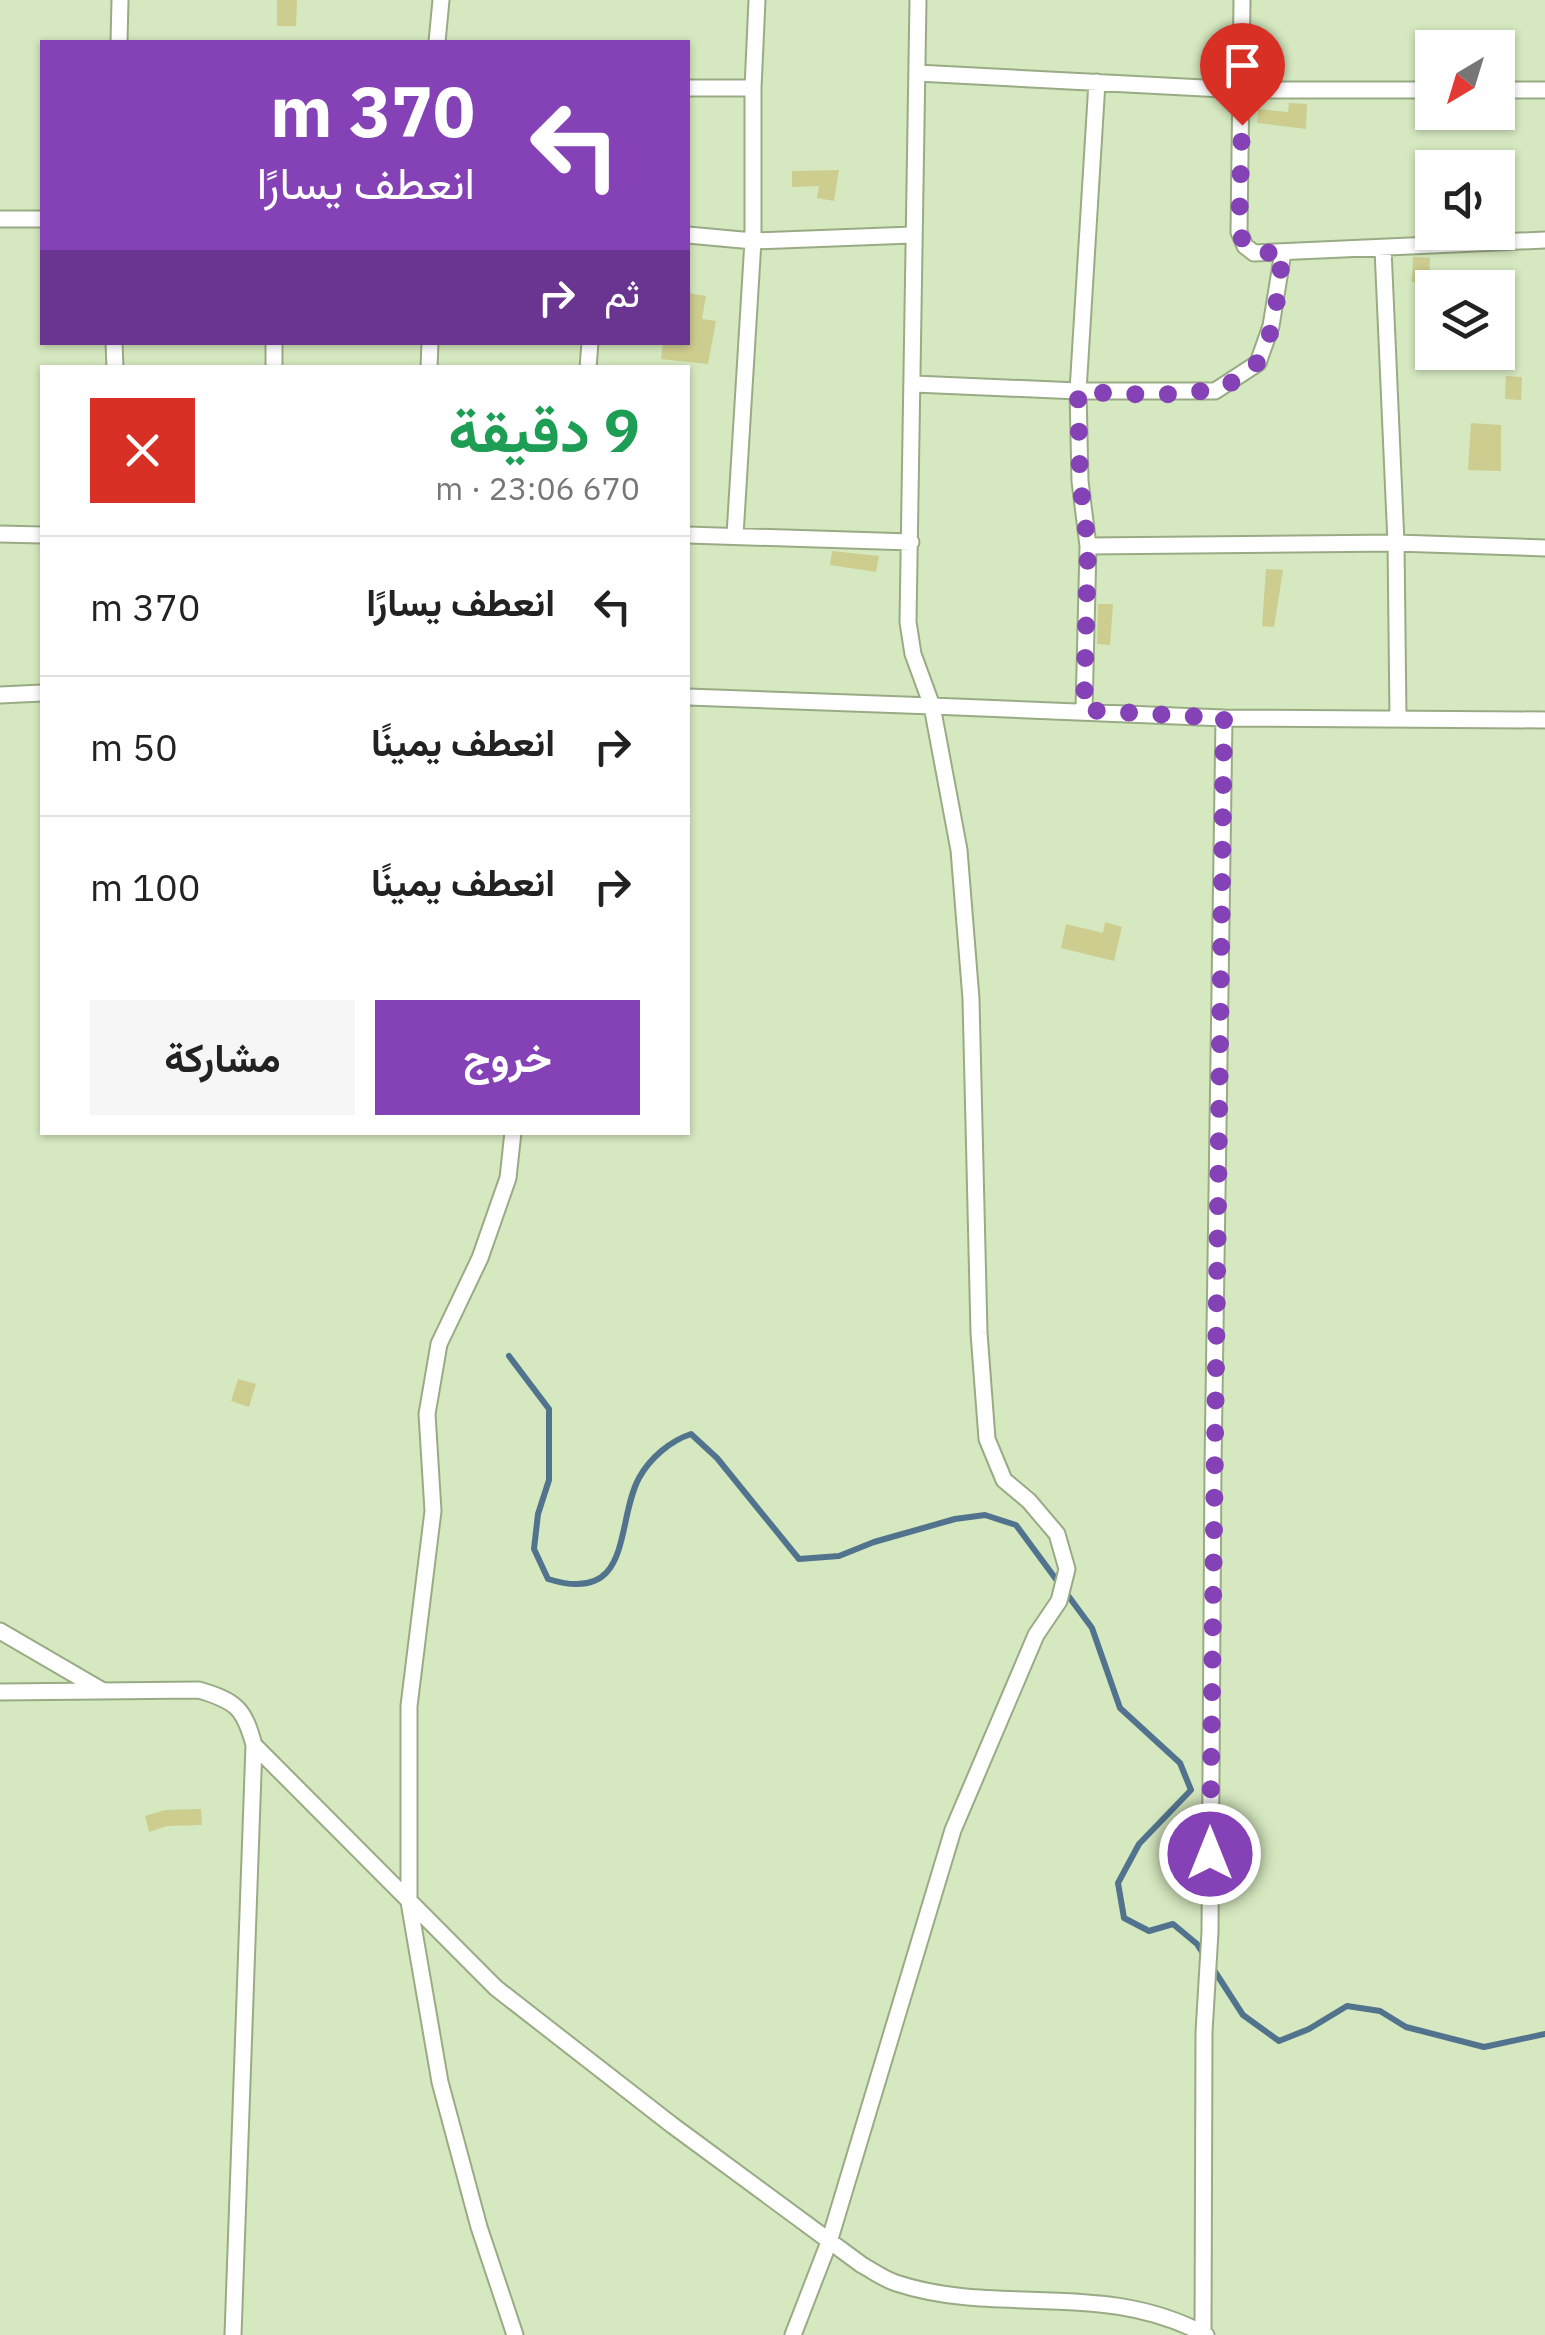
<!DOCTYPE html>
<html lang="ar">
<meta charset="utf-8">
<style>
body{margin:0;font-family:"IBM Plex Sans",Vazirmatn,sans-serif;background:#f6f6f6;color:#222;direction:rtl;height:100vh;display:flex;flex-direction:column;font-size:38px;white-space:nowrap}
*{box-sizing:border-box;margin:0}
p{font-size:32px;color:#767676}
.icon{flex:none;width:55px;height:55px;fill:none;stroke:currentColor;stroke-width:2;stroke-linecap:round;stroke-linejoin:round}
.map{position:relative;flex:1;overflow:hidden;direction:ltr}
.sheet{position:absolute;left:40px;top:365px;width:650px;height:770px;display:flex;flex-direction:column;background:#fff;border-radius:0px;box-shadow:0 2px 8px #0004;direction:rtl}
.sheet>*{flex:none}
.top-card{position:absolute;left:40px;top:40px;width:650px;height:305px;border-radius:0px;box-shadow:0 2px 8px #0004;direction:rtl;background:#8542b6;color:#fff;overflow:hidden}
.needle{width:65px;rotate:218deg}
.controls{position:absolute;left:1415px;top:30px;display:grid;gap:20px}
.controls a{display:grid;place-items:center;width:100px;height:100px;border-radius:0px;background:#fff;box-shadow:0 2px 8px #0004;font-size:50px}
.pin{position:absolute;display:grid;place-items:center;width:85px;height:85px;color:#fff;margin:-102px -42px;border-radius:50% 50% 50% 0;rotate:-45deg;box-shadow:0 0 10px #0007}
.pin .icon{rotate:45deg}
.me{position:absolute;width:110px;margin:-55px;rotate:0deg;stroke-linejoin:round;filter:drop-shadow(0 0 8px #0008)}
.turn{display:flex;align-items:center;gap:35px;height:210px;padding:0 50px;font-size:45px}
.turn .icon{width:130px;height:130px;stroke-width:2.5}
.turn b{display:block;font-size:70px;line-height:85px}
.then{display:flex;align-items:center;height:95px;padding:0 50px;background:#0003;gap:20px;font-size:38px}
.round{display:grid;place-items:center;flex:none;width:105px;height:105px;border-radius:0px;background:#f6f6f6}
.overview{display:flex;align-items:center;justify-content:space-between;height:170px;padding:0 50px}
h1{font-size:60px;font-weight:700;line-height:75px;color:#1e9e55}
.action{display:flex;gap:20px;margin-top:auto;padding:20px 50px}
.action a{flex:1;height:115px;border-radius:0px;background:#8542b6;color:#fff;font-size:40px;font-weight:700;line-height:115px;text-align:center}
.action a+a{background:#f6f6f6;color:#222}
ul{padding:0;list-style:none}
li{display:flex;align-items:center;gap:30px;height:140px;padding:0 50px;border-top:2px solid #e0e0e0}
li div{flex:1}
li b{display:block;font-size:38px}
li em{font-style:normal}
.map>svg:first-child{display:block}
</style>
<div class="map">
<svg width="1545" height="2335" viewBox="0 0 1545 2335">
<rect width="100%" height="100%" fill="#d5e8bf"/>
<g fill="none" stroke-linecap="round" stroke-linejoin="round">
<path stroke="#52738e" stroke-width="6" d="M509 1356 549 1409V1480L538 1514 534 1549 548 1579C634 1606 615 1522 639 1478 650 1458 670 1441 691 1434L717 1458 799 1559 839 1556 874 1542 955 1519 985 1515 1016 1525 1092 1628 1120 1708 1180 1763 1191 1790 1139 1844 1118 1883 1124 1918 1149 1931 1173 1924 1197 1944 1205 1957
M1212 1967 1243 2015 1279 2041 1309 2029 1347 2006 1380 2011 1406 2027 1484 2047 1545 2034"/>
</g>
<path fill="#cdcd8f" d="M277 0H297L296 26H277Z
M1289 103 1307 104 1306 129 1257 123 1258 109 1288 112Z
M839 170 834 201 817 198 819 186 792 187V171Z
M1413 257 1430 258 1429 282H1412Z
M688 293 706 296 702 319 716 321 708 364 661 359 663 342H688Z
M1506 376 1522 377 1521 400 1505 399Z
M1471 423 1501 425V471L1468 470Z
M832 551 879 556 876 572 830 565Z
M1266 569 1283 570 1274 627 1262 626Z
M1098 604H1113L1110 645 1097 644Z
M1105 922 1122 927 1114 961 1061 948 1066 924 1103 933Z
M238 1379 256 1384 249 1407 231 1401Z
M201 1809 202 1825 167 1826 149 1832 145 1816 165 1810Z"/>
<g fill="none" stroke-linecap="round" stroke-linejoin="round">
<defs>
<path id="street" d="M918 0 908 622 913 654 932 706 1224 718 1545 720
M1242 0 1239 232 1245 246 1254 253 1545 240
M119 42 120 0
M437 42 441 0
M917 73 1242 90H1432
M688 88H753
M1498 90H1545
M0 219H42
M688 235 753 241 912 235
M1383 249 1396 543 1398 718
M114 342 115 368
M274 368V342
M429 368 430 342
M588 368 590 342
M914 384 1078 391H1215L1258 363 1271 326 1283 252
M0 534 42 535
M688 535 911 542
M735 535 753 241V88L757 0
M1088 546 1396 543 1545 548
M0 695 42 693
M688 697 932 706 959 850 971 999 979 1333 987 1439 1004 1480 1029 1501 1057 1534 1067 1569 1059 1601 1036 1635 953 1830 829 2242 793 2335
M1084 710 1088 546 1080 481 1078 391 1097 82
M513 1132 508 1178 480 1258 439 1344 427 1414 433 1511 409 1706V1902L440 2082 479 2227 515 2335
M0 1631 103 1691
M0 1692 199 1690C236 1701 244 1708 254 1745L233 2335
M254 1745 496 1988 672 2125 862 2265C873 2271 884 2279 896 2283 999 2317 1103 2279 1206 2335
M1203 2335 1204 2032 1210 1932 1213 1466 1224 718"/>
</defs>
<use href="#street" stroke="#99ab84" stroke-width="19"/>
<use href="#street" stroke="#fff" stroke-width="15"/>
</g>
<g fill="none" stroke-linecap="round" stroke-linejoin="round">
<path stroke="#8542b6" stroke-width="18" stroke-dasharray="0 32.4" d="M1210 1854 1224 718 1084 710 1088 546 1080 481 1078 392C1126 392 1233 408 1260 358 1277 327 1278 286 1283 252 1260 253 1248 255 1239 232L1242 125"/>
</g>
</svg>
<div class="controls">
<a><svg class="needle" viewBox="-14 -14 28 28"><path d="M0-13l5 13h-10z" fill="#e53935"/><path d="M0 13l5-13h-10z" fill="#767676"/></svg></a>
<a><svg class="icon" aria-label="sound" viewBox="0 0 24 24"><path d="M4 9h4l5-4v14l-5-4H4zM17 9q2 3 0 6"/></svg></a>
<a><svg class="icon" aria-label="layers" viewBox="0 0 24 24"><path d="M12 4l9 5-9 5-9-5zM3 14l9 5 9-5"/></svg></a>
</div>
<div class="pin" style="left:1242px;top:125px;background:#d93025"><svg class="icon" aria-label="arrive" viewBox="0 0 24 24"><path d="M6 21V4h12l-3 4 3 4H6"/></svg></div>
<svg class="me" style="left:1210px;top:1854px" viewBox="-20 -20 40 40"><circle r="17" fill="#8542b6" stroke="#fff" stroke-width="3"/><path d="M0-11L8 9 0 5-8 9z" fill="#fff"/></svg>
<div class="top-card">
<div class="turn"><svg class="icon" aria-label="left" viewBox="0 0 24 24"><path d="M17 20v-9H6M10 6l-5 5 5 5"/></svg><div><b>370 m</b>انعطف يسارًا</div></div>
<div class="then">ثم<svg class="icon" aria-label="right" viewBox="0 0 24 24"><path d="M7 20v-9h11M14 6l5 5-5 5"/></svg></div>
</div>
<section class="sheet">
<div class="overview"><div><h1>9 دقيقة</h1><p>670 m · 23:06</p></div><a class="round" style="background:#d93025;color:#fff"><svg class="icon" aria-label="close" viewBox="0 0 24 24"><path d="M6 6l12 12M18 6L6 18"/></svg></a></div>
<ul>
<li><svg class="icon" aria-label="left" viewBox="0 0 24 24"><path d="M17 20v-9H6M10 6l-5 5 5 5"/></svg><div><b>انعطف يسارًا</b></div><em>370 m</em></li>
<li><svg class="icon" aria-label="right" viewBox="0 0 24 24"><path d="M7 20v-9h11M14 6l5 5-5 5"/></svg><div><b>انعطف يمينًا</b></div><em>50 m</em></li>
<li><svg class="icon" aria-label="right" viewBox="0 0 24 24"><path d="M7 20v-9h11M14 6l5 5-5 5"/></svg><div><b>انعطف يمينًا</b></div><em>100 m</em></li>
</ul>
<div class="action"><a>خروج</a><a>مشاركة</a></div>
</section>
</div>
